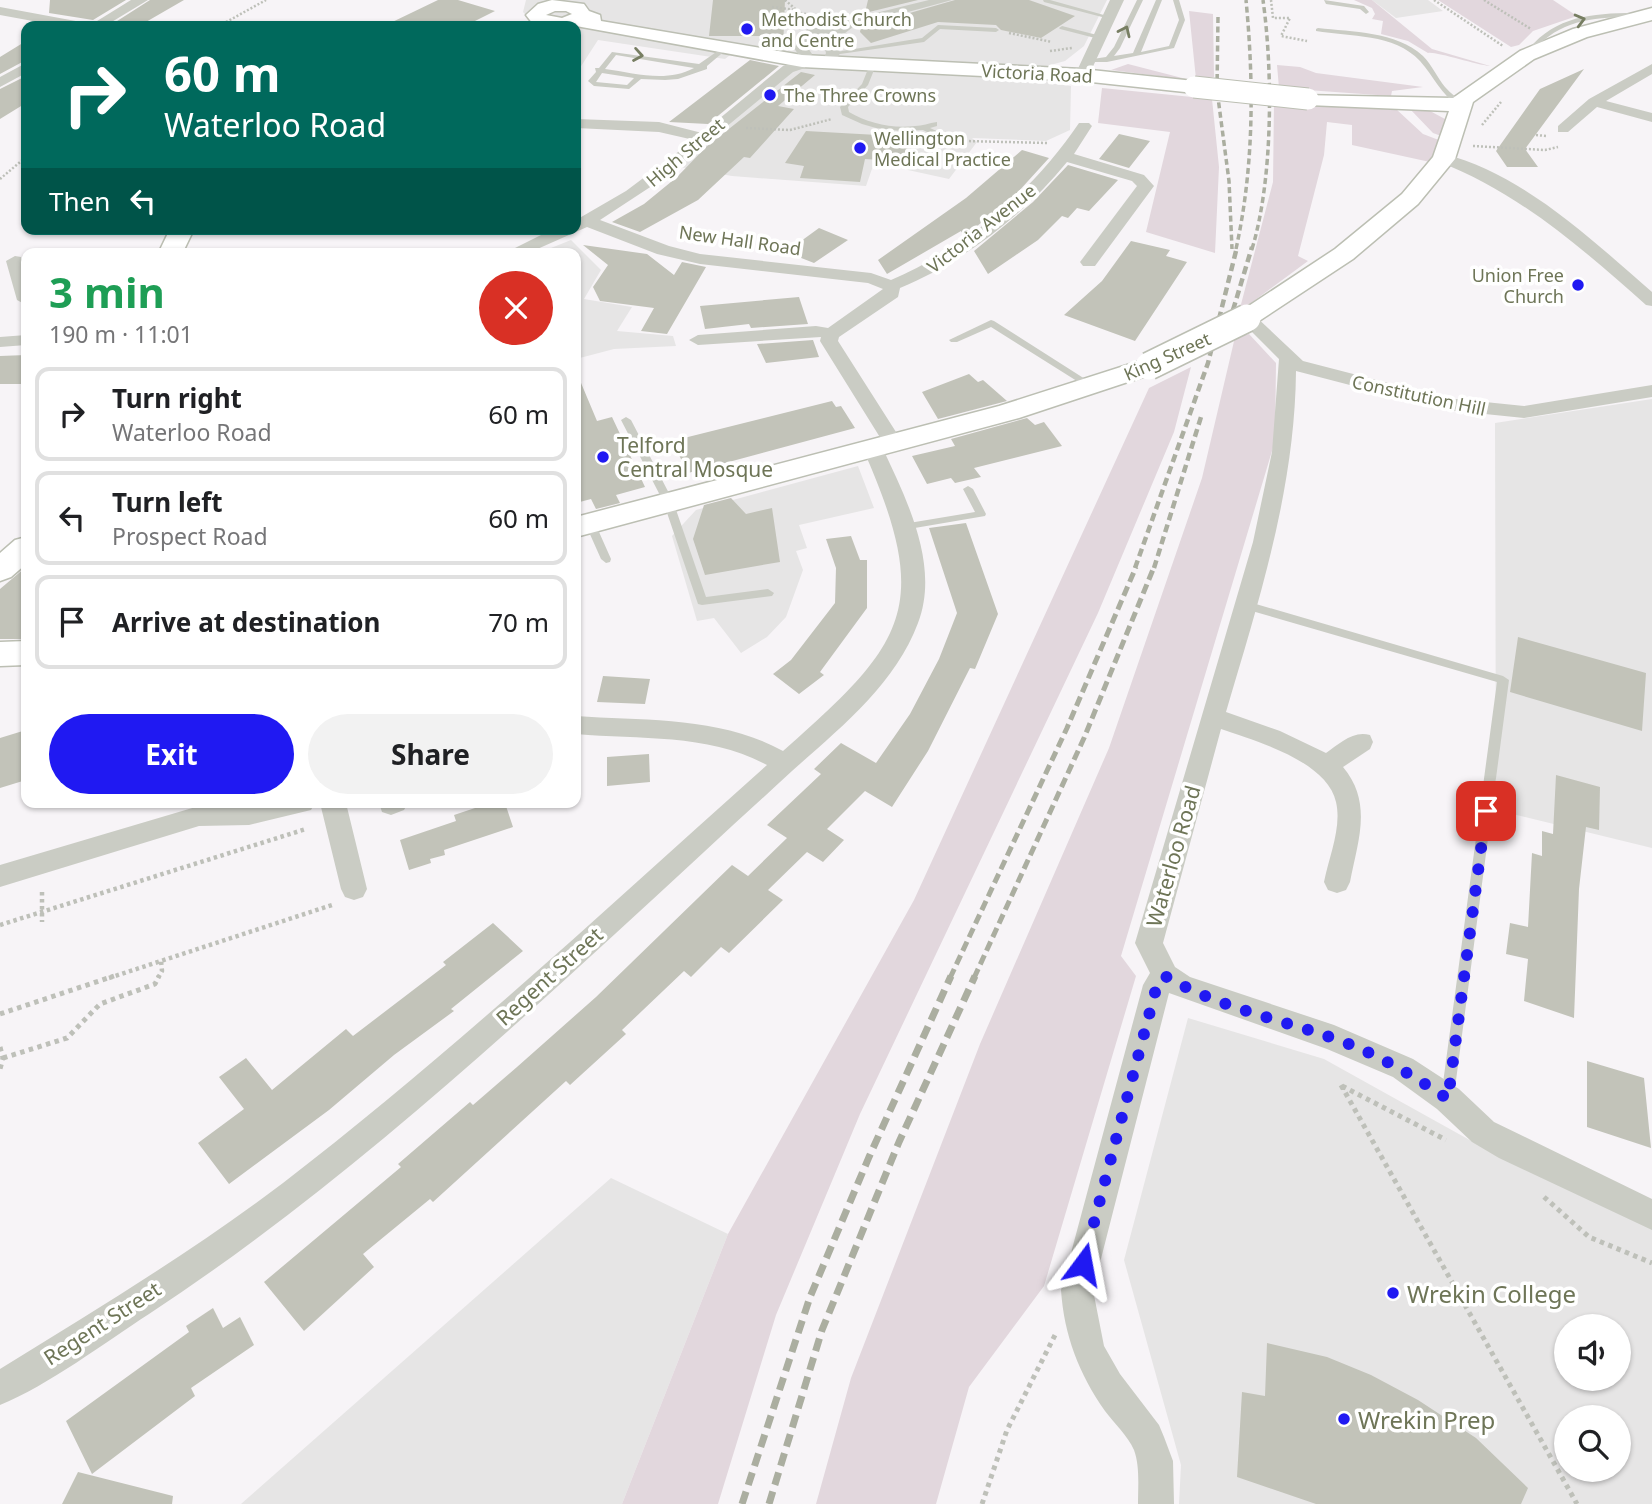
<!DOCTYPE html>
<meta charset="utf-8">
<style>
body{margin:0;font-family:"Noto Sans",sans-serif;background:#f2f2f2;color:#202124;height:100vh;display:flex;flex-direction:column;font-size:26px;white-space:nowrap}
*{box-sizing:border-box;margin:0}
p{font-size:23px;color:#757577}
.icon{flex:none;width:38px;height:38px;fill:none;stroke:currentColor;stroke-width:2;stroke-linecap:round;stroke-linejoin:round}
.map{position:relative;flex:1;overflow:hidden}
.side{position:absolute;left:21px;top:248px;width:560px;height:560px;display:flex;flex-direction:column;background:#fff;border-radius:14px;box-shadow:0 2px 5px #0004}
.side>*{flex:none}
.hud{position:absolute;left:21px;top:21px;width:560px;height:214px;border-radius:14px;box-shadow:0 2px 5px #0004;background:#00695c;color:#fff;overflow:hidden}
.buttons{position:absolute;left:1554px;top:1314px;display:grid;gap:14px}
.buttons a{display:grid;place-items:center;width:77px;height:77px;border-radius:50%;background:#fff;box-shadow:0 2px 5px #0004;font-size:35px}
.pin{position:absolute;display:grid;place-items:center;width:60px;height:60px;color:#fff;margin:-30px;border-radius:14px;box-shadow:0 4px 10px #0006}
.me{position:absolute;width:77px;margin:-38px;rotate:13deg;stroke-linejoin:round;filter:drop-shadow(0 0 5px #0008)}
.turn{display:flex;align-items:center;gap:24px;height:147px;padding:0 28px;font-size:32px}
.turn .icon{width:91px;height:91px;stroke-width:2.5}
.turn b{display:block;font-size:49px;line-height:60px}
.then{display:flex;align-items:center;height:66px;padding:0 28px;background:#0003;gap:14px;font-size:26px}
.round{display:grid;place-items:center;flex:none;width:74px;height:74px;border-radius:37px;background:#f2f2f2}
.summary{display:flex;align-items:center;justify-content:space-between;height:119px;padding:0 28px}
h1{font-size:42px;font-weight:700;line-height:52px;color:#1e9e55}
.action{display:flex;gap:14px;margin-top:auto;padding:14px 28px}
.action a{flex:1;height:80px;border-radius:42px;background:#2019f2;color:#fff;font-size:28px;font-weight:700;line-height:80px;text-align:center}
.action a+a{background:#f2f2f2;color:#202124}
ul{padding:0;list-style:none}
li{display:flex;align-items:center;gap:21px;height:94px;margin:0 14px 10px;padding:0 14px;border:4px solid #e0e0e0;border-radius:14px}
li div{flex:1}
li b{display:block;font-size:26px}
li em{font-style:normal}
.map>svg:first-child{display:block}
</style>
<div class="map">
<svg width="1652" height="1504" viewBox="0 0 1652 1504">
<rect width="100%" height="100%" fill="#f7f4f7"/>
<path fill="#e6e5e5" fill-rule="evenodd" d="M526 0H1107L1084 46 1065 61 1047 66 1048 83 1071 86 1070 130 1046 141 972 138 977 142 949 179 908 170 906 165 874 163 866 186 732 176 674 166 789 64 730 55 725 59 598 40 576 74V26H536L523 12Z
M1372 0H1428L1443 11 1396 18Z
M571 240 601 270 584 299 632 307 617 331 673 336 676 346 614 349 576 359V254H536Z
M1652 399V848L1496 810 1495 423Z
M858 466 874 508 799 525 807 548 796 551 803 570 786 617 767 637 741 653 714 618 697 621 672 536 696 510Z
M1188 1018 1324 1059 1493 1153 1652 1219V1504H1179L1181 1465 1124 1260ZM1566 1326H1619V1379H1566ZM1566 1418H1619V1470H1566Z
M611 1178 728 1234 622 1504H241Z"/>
<path fill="#e2d7dd" d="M1354 0H1372L1432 49 1490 66C1476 65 1435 51 1428 53L1408 41 1381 34 1383 21 1372 19 1375 14 1372 8Z
M1438 0H1553L1577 16 1533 31 1519 45 1511 47Z
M1189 11 1213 14 1214 77 1196 79Z
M1128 64 1190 80 1111 70Z
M1277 65 1300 67 1316 73 1423 87 1392 91 1391 96 1279 88Z
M1102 88 1212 99 1219 167 1215 253 1146 232 1170 132 1098 123Z
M1274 102 1396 109 1423 134 1444 142 1430 162 1352 145V125L1327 122 1324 155 1298 256 1308 261 1239 312 1273 182Z
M1410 109 1430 111 1445 119 1449 130 1444 137 1433 133Z
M1249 334 1276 363 1275 441 1121 956 1136 976 1044 1286 969 1387 936 1504H816L851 1378 980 1044 1109 748 1202 478 1235 337Z
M1191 367 1174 432 1098 613 860 1114 776 1315 718 1504H622L728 1234 914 900 1149 388Z"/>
<path fill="#c2c3b9" d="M50 0H126L93 20 49 13Z
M150 0H184L139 26 114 23Z
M438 0H458L495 11 465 26H384Z
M713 0H785L783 49 768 47 783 36H709Z
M868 0H918L865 13Z
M955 0H1029L1075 16 1041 38 1001 30 996 25 938 22 871 43 860 32 861 27Z
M26 41V60L0 74V57Z
M750 60 779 66 708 124 669 122Z
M1584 69 1525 149 1538 167H1507L1496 151 1540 89Z
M801 72 815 75 778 106 794 109 750 158 744 157 698 200 640 232 612 222 644 204 677 177 706 147Z
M26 76V103L0 119V89Z
M806 131 913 137 908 162 865 159 860 182 800 178 804 166 785 163Z
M1119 134 1150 141 1129 168 1099 159Z
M1022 150 1049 158 1018 192 970 232 964 236 961 231 887 274 878 260 966 198Z
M1068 165 1118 180 1089 211 1077 208 1068 218 1062 216 1038 240 988 274 974 251 1033 202Z
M819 228 848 240 814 263 786 252Z
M1131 241 1170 250 1166 256 1187 262 1135 341 1064 315 1102 281Z
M583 245 647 254 674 275 682 262 706 267 667 334 641 331 654 308 600 301 593 287 608 265Z
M799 297 808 324 751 328 749 324 705 329 700 306Z
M813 340 819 357 766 363 757 344Z
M26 355V384H0V356Z
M576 371 597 421 612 417 645 487 616 495 620 503 596 509 591 499 576 503Z
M969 374 978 382 983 380 1007 401 938 419 922 392Z
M832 401 836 407 841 406 855 428 688 473 672 441Z
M1027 418 1035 425 1044 422 1062 446 974 468 981 477 955 483 951 478 927 484 912 456 955 446 951 439Z
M731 498 746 514 772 508 780 562 705 575 693 539 704 505Z
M966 523 998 614 975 669 970 668 928 751 892 807 865 791 827 829 844 840 823 862 807 852 768 890 783 900 729 953 721 947 691 977 684 971 622 1030 626 1034 570 1085 566 1081 433 1202 430 1199 363 1254 374 1267 304 1331 264 1282 401 1167 398 1164 470 1102 473 1105 517 1067 596 997 732 865 748 876 787 838 767 825 821 774 814 769 841 743 876 763 910 714 939 659 957 613 929 528Z
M851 536 860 560H867V608L820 672 824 675 799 694 773 674 791 660 835 603 836 568 826 539Z
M26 567V639H0V589Z
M1518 637 1646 673 1642 731 1510 692Z
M603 676 650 679 645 704 597 702Z
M26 730V780L0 788V738Z
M649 754 650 782 607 786V757Z
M1556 775 1600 787 1599 830 1586 827 1579 889 1574 1018 1524 1001 1528 959 1506 954 1510 923 1528 927 1532 853 1542 856V831L1553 834Z
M490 803H505L513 827 444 850 445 855 430 859 431 863 409 870 400 840 456 821 454 815Z
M493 923 523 951 451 1009 454 1011 394 1055 329 1110 229 1184 198 1143 244 1109 219 1077 246 1058 272 1090 346 1029 353 1036 446 965 443 962Z
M1587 1061 1644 1078 1651 1148 1587 1127Z
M213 1308 223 1328 240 1317 254 1345 191 1388 195 1396 92 1474 66 1421 189 1332 186 1326Z
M1267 1343 1327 1357 1371 1375 1418 1400 1476 1438 1528 1488 1521 1504H1316L1237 1477 1242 1392 1265 1396Z
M78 1472 173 1496 172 1504H62Z"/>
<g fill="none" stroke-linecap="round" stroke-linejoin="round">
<defs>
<path id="secondary" d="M552 0 584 4 589 11 600 15 601 21 802 55 1082 69 1194 81 1204 87 1194 93 1082 81 802 67 576 26 533 24 526 15 538 4ZM566 11 572 14 562 18 546 15 555 11Z
M1652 8V20L1587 37 1534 59 1473 102 1455 159 1418 204 1353 259 1256 323H1238L1234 318 1238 313 1335 249 1402 194 1433 157 1449 111 1308 105 1301 103 1298 99 1301 95 1453 98 1520 51 1573 29Z
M170 229H194L182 254H158Z
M1149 358 1158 360 1162 366 1158 372 1019 418 576 537V517L999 406Z
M26 537V564L11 577 0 581V553L15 540Z
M26 641V665L0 666V642Z"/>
</defs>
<use href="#secondary" stroke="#bcbfb3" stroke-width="3"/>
<path stroke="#bec0b9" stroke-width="2.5" stroke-dasharray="2 2" stroke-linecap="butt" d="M785 0 800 13 806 14
M1271 0 1273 18H1290L1281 36 1307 41
M1434 0 1503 46
M1484 0 1531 29
M772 7 795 10
M219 26 266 0
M1009 33 1052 42
M1050 51 1072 48
M1482 125 1501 102
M746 128 790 130 832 119
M1536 135 1546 136
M965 141 1047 143
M1473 146 1545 150 1558 147
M0 179 26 157"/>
<path stroke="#bec0b9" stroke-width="4.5" stroke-dasharray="3.5 3.5" stroke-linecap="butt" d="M42 892V922
M0 925 306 829
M109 978 335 904
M158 978 162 971 161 961"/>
<path stroke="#bec0b9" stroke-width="5" stroke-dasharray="4.5 4.5" stroke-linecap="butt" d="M0 1014 114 976
M0 1047 3 1058 0 1069
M3 1058 67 1038 100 1004 155 984 159 976
M1341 1085 1577 1504
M1342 1086 1446 1140
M1544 1197 1589 1237 1652 1263
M982 1504 1007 1430 1055 1335"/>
<path fill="#caccc4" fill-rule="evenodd" d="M1043 0H1050L1111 17 1106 18 1044 2Z
M1137 0H1143L1120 48 1114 56 1133 53 1156 0H1162L1141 52 1169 46 1179 20 1173 0H1179L1185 20 1174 48 1107 62H1086V60L1106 57 1114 47Z
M1324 0 1364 6 1369 12 1366 14 1360 9 1326 4Z
M1626 13 1645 16 1642 18C1597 16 1558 18 1529 56L1524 55C1550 19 1584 14 1626 13Z
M938 25 996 28 999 30 996 32 940 29 924 42 833 55 830 53 922 38Z
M1062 26 1101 36 1102 37 1099 39 1060 29 1059 28Z
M1318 28C1352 32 1396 31 1423 56 1432 65 1437 77 1445 87 1451 94 1459 99 1466 105L1459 107C1441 94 1434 77 1420 61 1394 33 1350 37 1316 31V29Z
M722 48 727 49 707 66V69L678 79 665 80 641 79 629 89 594 86 588 81 596 72 595 68H599L612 52 699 64ZM616 55 694 68C666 83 635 73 605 69ZM602 73 634 78 627 85 596 82Z
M870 64 876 65 868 85 848 107 849 112C868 123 892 129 915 126 922 126 929 123 937 122V126L930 128 954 139 952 148H946L947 142 923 130 901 131 876 128 862 124 842 115 840 107 862 84Z
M991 320 994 321 1096 386 1091 389 1088 388 991 327 957 342H951L949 340Z
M626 417 631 420 673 501 706 597 768 589 774 593 772 596 702 605 698 604 663 501 621 420Z
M968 486 973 489 986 514 985 516 903 530 898 527 903 524 975 512 963 489Z
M590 520 595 523 611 559 610 562 606 563 601 559 585 523Z
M1249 602 1503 676 1509 680 1453 1103 1448 1105 1443 1103 1441 1098 1497 682 1245 609 1243 606 1245 603Z"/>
<path fill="#caccc4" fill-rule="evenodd" d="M131 0H148L105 26H89Z
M929 0H952L853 27 836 40 840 53 834 66 822 63 826 53 822 39 825 35 816 36 808 48 812 54 805 68 793 72 664 178 600 220 669 246 700 254 871 273 891 280C966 248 1034 190 1079 123H1089L1092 126 1074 154 1144 175 1154 186 1095 266H1083L1080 262 1137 186 1132 181 1067 162C1024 215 963 262 900 288L898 297 839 337 838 341 903 443 900 447H886L820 341 821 337 698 345 689 340 698 335 816 326 828 328 883 289 868 283 700 264 657 254 587 227 526 254H503L553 229H576V220L626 191 694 140 659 132 576 128V119L659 122 702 133 783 66 794 62 798 54 794 48 807 29 837 26 843 21Z
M1110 0H1124L1089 75 1077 78 1075 75Z
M0 7 81 22 88 26H60L0 15Z
M26 63V73L0 87V77Z
M1652 64V74L1606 101 1652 113V122L1597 107 1568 132H1558V126L1589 99Z
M1444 154C1523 174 1592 240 1652 292V306L1646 305C1583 249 1518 192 1439 162L1436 159Z
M15 256 21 257 26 270V305L17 300 6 261Z
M1247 313 1253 314 1303 361 1446 398 1524 406 1652 385V397L1524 418 1446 410 1296 371C1295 489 1259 600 1226 712L1280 731 1326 753C1339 744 1353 730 1370 735L1373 742 1370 749 1343 767C1373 803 1358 840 1350 882L1346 890 1337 893 1328 890 1324 882C1329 857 1342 827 1336 802 1327 761 1256 741 1221 729L1163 943 1175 967 1190 977 1334 1025 1413 1059 1459 1089 1494 1122 1652 1199V1230L1499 1158 1472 1142 1437 1109 1393 1077 1327 1049 1169 993 1093 1290 1104 1346 1120 1374 1159 1425 1164 1437 1173 1461 1174 1504H1138C1138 1487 1140 1466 1134 1450 1128 1436 1114 1423 1105 1411 1079 1374 1064 1335 1061 1290L1143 985 1150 973 1135 943 1253 542 1272 452 1279 359 1238 318Z
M26 335V345L0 347V337Z
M873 443 883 449C907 500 940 566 918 623 895 685 839 729 792 771 763 798 733 825 704 852 527 1015 351 1181 149 1314 104 1343 49 1385 0 1405V1369C96 1310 193 1251 283 1183 452 1053 608 907 767 765 708 733 641 740 576 734V716C646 721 719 716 783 751 907 642 933 607 863 449Z
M256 803H315L311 810 249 825 199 826 0 887V865L199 806Z
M320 803H346L367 889 363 897 354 900 345 897 341 889Z
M379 803H408L404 810 391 815 382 812Z"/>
<use href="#secondary" fill="#fff" fill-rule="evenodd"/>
<path stroke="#abaea0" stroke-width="3.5" stroke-dasharray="6 3.5" stroke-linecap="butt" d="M1218 17 1217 90 1229 181 1232 249
M1236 249C1254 167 1254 84 1246 0
M1252 249C1273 180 1273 72 1263 0"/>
<path stroke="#abaea0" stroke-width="4.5" stroke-dasharray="8 4.5" stroke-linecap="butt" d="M1233 310 1252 247
M1135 568 1208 363 1237 247
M1154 568 1201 417"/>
<path stroke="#abaea0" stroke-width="5" stroke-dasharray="10 5" stroke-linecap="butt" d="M950 978 1067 728 1136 567
M974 978 1084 738 1154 567"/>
<path stroke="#abaea0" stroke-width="7" stroke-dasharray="13 7" stroke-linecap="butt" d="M742 1504 810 1297 869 1157 951 976
M769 1504 822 1330 899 1142 975 976"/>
<defs>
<path id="secondary-bridge-far1" d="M1194 87 1308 99"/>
<path id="secondary-bridge" d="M1149 366 1247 318"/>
</defs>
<use href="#secondary-bridge-far1" stroke="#bcbfb3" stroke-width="23" stroke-linecap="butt"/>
<use href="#secondary-bridge" stroke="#bcbfb3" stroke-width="30" stroke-linecap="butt"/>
<use href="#secondary-bridge-far1" stroke="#fff" stroke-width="21"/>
<use href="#secondary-bridge" stroke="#fff" stroke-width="27"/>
</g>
<defs><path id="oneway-chevron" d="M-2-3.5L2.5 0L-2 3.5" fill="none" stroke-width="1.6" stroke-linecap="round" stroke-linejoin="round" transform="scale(1.75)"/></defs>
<g stroke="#777e62">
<use href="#oneway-chevron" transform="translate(1580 20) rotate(-15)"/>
<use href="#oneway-chevron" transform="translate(1125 31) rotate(-65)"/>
<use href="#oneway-chevron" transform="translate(638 55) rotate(10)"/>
</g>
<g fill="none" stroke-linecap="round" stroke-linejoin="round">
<path stroke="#2019f2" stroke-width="12" stroke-dasharray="0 21.6" d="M1083 1264 1157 985 1165 976C1215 1006 1275 1018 1330 1037 1374 1052 1411 1074 1448 1099L1486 811"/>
</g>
<g fill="#2019f2" stroke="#fff" stroke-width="2.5">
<circle cx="747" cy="29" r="7"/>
<circle cx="770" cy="95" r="7"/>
<circle cx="860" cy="148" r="7"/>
<circle cx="1578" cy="285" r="7"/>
<circle cx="603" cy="457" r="7"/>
<circle cx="1393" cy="1293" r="7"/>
<circle cx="1344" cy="1419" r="7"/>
</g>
<g text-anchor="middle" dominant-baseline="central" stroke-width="7" stroke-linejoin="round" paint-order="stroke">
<g font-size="18" fill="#6e7557" stroke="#fff" text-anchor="start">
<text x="761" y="19">Methodist Church<tspan x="761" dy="21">and Centre</tspan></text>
<text x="784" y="95">The Three Crowns</text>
<text x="874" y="138">Wellington<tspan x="874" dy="21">Medical Practice</tspan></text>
<text x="1564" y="275" text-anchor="end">Union Free<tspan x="1564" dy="21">Church</tspan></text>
</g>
<g font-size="18" fill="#6e7557" stroke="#fff">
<text transform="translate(1037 73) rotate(3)">Victoria Road</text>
<text transform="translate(685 152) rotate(-40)">High Street</text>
<text transform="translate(981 228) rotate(-38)">Victoria Avenue</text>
<text transform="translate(740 240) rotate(8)">New Hall Road</text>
<text transform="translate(1167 356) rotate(-24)">King Street</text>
<text transform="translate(1419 395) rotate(12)">Constitution Hill</text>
</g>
<g font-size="21" fill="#6e7557" stroke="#fff" text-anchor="start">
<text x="617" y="445">Telford<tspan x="617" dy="24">Central Mosque</tspan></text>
</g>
<g font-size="21" fill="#6e7557" stroke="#fff">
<text transform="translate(1173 856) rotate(-74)">Waterloo Road</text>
<text transform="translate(549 976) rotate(-42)">Regent Street</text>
<text transform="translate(102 1323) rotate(-33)">Regent Street</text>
</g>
<g font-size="24" fill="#6e7557" stroke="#fff" text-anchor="start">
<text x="1407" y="1293">Wrekin College</text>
<text x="1358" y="1419">Wrekin Prep</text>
</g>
</g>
</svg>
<div class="buttons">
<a><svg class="icon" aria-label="sound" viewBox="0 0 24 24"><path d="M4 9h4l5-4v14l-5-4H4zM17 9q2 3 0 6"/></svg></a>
<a><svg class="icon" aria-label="search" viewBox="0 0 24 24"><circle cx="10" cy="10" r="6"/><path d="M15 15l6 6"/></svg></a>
</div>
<div class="pin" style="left:1486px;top:811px;background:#d93025"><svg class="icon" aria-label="arrive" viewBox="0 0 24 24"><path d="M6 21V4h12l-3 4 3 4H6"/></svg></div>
<svg class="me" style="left:1083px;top:1264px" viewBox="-20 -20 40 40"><path d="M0-17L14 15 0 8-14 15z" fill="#2019f2" stroke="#fff" stroke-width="4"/></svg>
<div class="hud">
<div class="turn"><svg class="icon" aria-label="right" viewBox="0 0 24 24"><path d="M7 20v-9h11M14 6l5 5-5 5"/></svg><div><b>60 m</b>Waterloo Road</div></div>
<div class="then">Then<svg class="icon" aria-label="left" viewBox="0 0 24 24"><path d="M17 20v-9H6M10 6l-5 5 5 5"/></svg></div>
</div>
<section class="side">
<div class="summary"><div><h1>3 min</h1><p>190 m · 11:01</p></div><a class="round" style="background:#d93025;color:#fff"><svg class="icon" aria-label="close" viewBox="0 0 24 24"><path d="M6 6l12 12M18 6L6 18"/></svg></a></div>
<ul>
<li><svg class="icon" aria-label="right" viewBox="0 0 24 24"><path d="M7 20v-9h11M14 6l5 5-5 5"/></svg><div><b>Turn right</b><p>Waterloo Road</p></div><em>60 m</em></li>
<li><svg class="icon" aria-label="left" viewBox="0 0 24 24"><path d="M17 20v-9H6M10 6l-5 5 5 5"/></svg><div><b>Turn left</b><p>Prospect Road</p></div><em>60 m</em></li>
<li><svg class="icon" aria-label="arrive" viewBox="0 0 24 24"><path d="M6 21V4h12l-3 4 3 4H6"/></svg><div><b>Arrive at destination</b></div><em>70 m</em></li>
</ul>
<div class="action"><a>Exit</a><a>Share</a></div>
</section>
</div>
